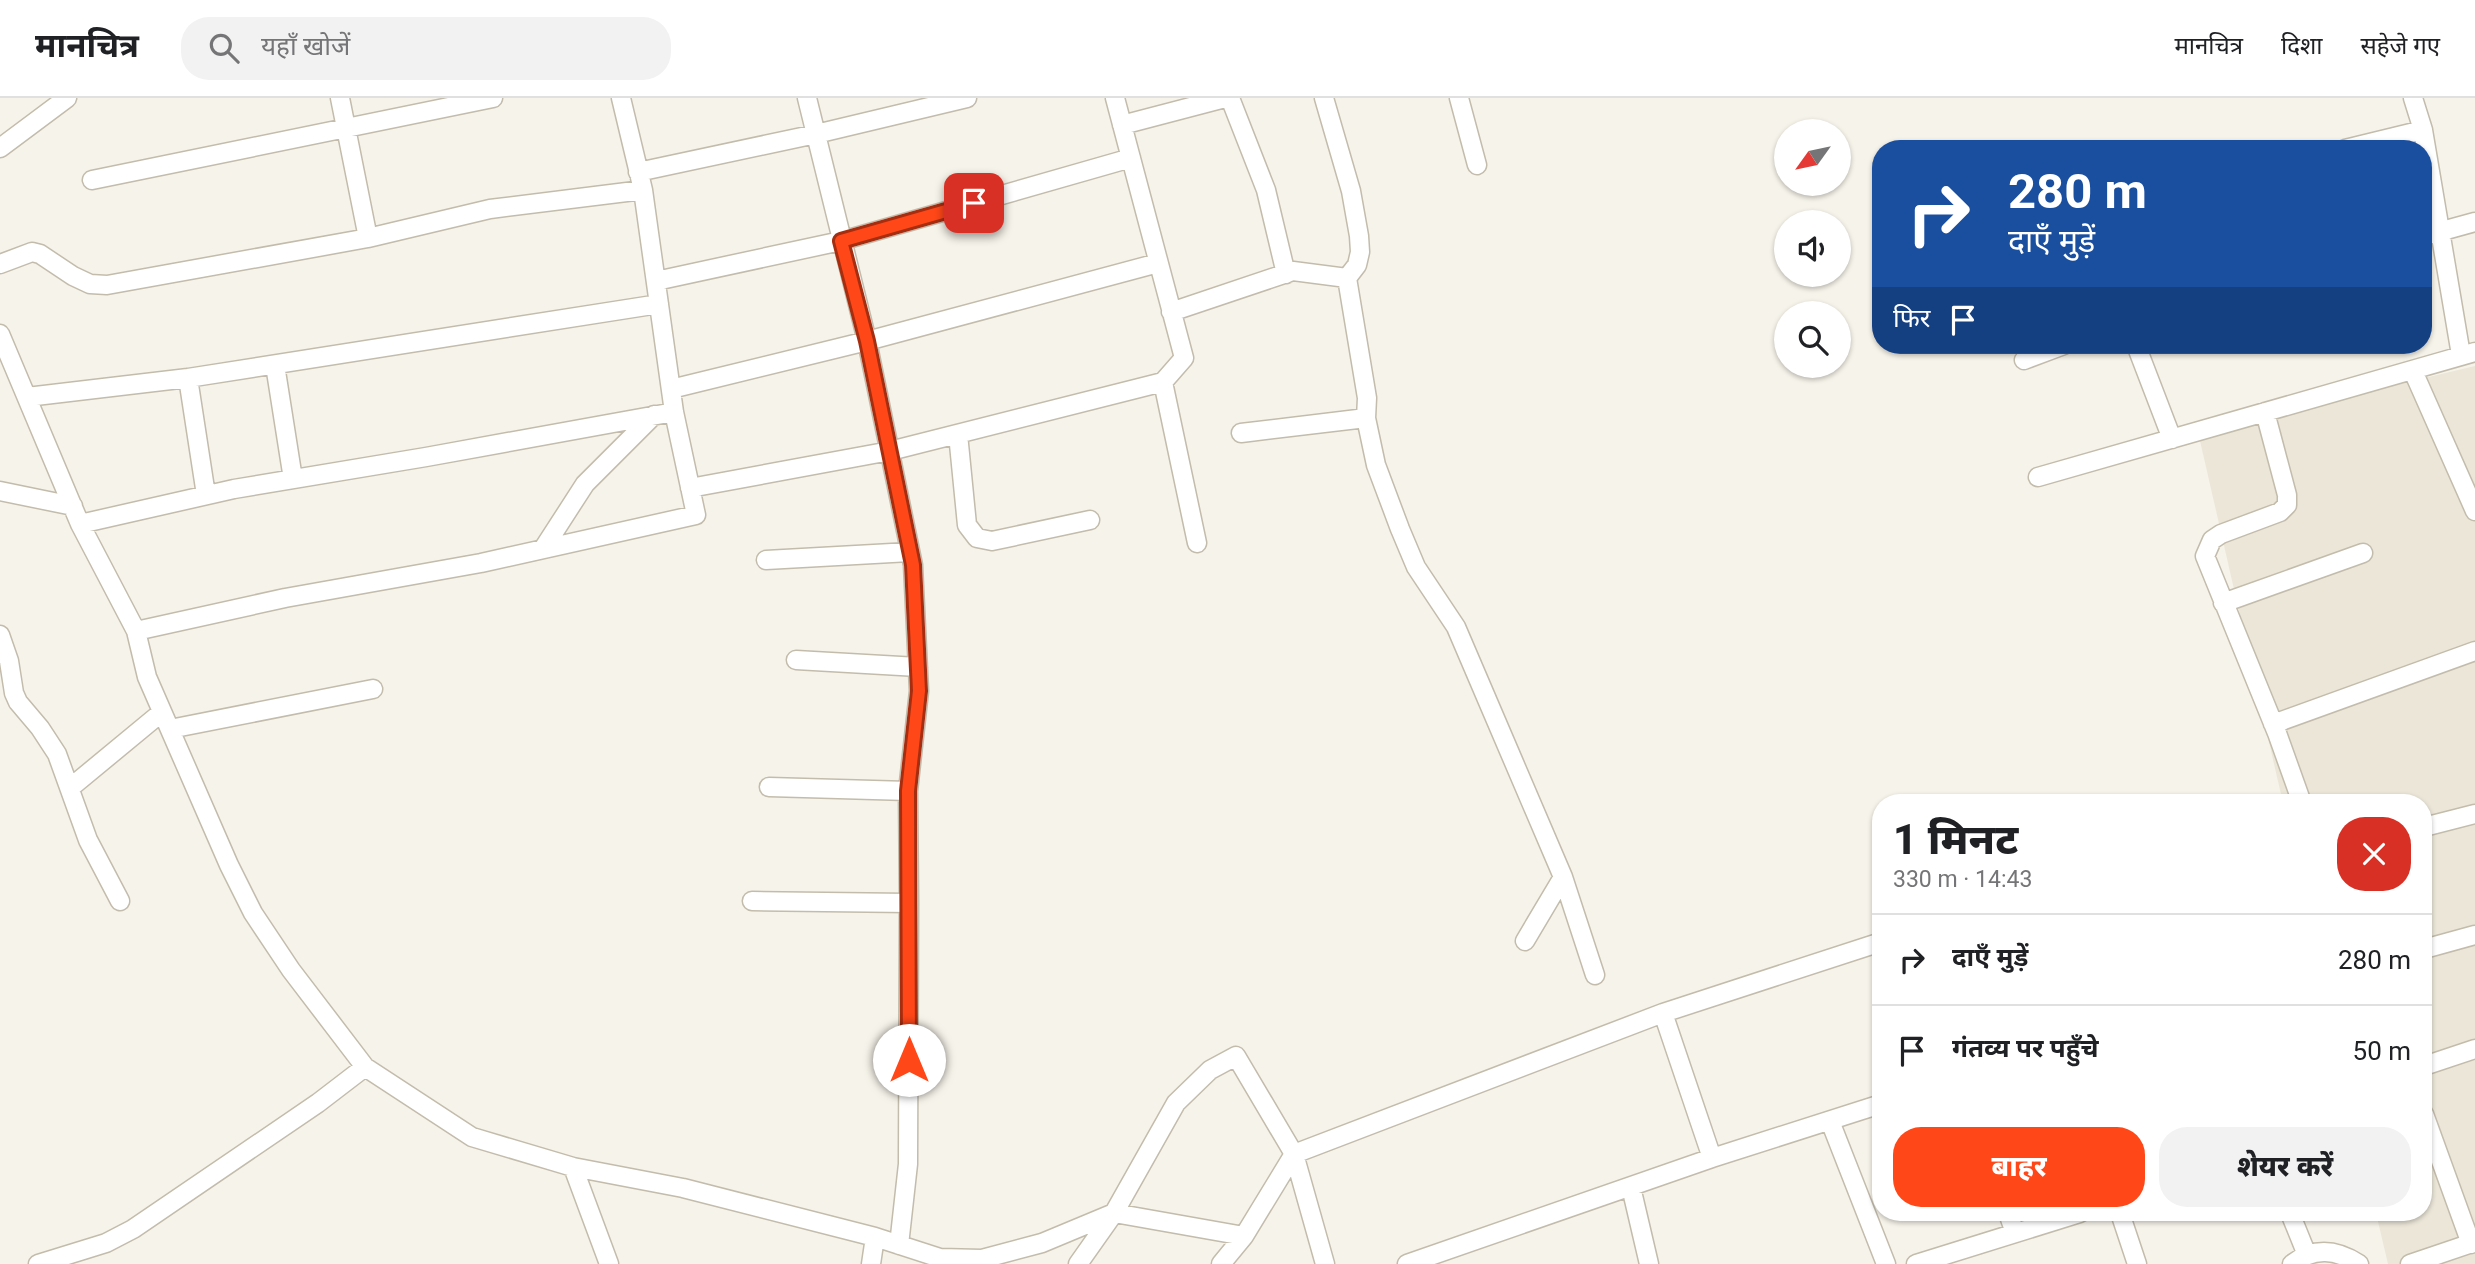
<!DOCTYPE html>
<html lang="hi">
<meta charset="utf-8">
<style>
body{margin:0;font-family:Roboto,"Noto Sans Devanagari",sans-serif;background:#f2f2f2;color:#202124;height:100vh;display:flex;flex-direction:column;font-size:26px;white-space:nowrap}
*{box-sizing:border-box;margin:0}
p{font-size:23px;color:#757577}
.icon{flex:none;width:38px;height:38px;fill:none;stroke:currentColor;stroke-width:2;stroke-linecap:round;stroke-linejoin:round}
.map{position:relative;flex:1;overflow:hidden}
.panel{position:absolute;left:1872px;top:696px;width:560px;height:427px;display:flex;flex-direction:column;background:#fff;border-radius:28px;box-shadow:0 2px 5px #0004}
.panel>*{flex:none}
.guide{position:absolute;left:1872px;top:42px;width:560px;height:214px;border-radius:28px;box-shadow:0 2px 5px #0004;background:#1a4fa0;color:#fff;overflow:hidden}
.needle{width:46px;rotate:237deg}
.controls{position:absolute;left:1774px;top:21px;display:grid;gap:14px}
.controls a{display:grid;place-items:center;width:77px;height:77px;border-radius:50%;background:#fff;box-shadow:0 2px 5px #0004;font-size:35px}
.pin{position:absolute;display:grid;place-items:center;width:60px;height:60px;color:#fff;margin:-30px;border-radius:14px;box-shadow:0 4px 10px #0006}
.me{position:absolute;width:77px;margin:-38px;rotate:0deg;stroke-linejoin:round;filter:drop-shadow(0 0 5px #0008)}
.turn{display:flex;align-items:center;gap:24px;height:147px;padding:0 21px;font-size:32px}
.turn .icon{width:91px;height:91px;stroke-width:2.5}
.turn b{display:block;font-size:49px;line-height:60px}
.then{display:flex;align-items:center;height:66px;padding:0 21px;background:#0003;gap:14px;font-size:26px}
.round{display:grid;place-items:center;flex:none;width:74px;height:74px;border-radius:28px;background:#f2f2f2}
.headline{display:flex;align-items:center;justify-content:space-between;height:119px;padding:0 21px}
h1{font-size:42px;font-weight:800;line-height:52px}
.action{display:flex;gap:14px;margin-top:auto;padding:14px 21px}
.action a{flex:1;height:80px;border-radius:28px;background:#ff4718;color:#fff;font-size:28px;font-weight:800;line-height:80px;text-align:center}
.action a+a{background:#f2f2f2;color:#202124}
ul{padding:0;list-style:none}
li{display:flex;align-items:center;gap:21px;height:91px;padding:0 21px;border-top:2px solid #e0e0e0}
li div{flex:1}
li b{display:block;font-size:26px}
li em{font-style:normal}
header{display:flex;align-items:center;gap:42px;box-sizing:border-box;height:98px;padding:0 35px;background:#fff;border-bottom:2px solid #e0e0e0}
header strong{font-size:33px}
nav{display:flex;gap:38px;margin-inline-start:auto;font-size:24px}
.search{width:490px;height:63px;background:#f2f2f2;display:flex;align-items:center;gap:18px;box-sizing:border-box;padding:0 24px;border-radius:28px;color:#757577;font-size:26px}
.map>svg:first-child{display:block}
</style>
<header>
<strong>मानचित्र</strong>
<div class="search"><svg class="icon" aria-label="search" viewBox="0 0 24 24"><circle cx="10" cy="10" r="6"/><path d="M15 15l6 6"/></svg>यहाँ खोजें</div>
<nav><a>मानचित्र</a><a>दिशा</a><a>सहेजे गए</a></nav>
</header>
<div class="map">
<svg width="2475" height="1166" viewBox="0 0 2475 1166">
<rect width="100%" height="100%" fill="#f6f3ea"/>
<path fill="#ebe6d8" d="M2475 268V1166H2388L2376 1115H2424V705H2283L2198 334Z"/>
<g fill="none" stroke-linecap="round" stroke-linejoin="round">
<defs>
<path id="street" d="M340 0 368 140
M1115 0 1184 260 1163 284 1197 445
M1230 0 1266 92 1286 176
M1459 0 1477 67
M2413 0 2423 32 2461 257
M1122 27 1225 0
M0 50 67 0
M2345 51 2423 32
M638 74 816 36 967 0
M92 82 493 0
M2424 138 2475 124
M0 166 32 154 40 156 73 178 90 186 107 187 368 140 490 111 643 92
M656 183 841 143 1131 60
M1171 214 1293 173 1347 180
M0 236 80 426 136 533 147 579 229 767 253 815 291 872 365 969 472 1039 573 1069 683 1090 875 1139 940 1160 982 1161 1042 1145 1114 1115 1244 1138
M2136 247 2172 341
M2024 262 2064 247
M275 267 293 381
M2413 273 2475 413
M188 280 206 397
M671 291 867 243 1158 165
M27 299 188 280 659 206
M2265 314 2287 397V407L2280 414 2221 436 2212 442 2205 458 2277 635 2302 705
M1366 320 1376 367 1400 431 1416 469 1456 529 1563 779 1525 843
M1241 335 1366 320 1367 300 1347 180 1357 167 1360 154 1359 138 1351 93 1324 0
M958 336 967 427 977 440 992 443 1090 422
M2038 379 2475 254
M690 390 890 353 1163 284
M0 393 73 408
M80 426 234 391 426 359 674 314
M543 451 585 386 654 317
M766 462 910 454
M2223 505 2363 455
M136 533 285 500 481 465 696 417 674 314 643 92 621 0
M0 537 9 563 14 595 18 604 40 630 57 656 88 742 120 803
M796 562 918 569
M2273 626 2475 553
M170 631 373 591
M769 689 908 693
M70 690 162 614
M2424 729 2475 716
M1563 779 1595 877
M752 803 909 805 908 693 919 593 913 467 867 243 807 0
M2424 851 2475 837
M1663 915 1712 1060
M2424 968 2475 951
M2424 1016 2471 1146
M1830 1023 1886 1166
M573 1069 609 1166
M1631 1089 1649 1166
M2008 1115 2015 1135
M2120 1115 2137 1166
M2290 1115 2307 1157
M899 1147 908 1066 909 805
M38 1166 106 1145 133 1131 318 1005 365 969
M871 1166 875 1139
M1078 1166 1114 1115 1176 1005 1210 972 1236 958 1294 1056 1244 1138 1221 1166
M1325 1166 1294 1056 1663 915 1881 844
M1407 1166 1712 1060 1881 1006
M1916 1166 2080 1115
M2292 1166C2314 1149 2336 1151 2359 1166
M2410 1166 2475 1144"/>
</defs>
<use href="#street" stroke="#c3bcac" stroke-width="21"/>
<use href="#street" stroke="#fff" stroke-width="18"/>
</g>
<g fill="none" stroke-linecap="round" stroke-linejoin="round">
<defs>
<path id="route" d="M909 962 908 693 919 593 913 467 867 243 841 143 974 105"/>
</defs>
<use href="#route" stroke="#a62e10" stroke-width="18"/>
<use href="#route" stroke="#ff4718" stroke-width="12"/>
</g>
</svg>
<div class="controls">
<a><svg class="needle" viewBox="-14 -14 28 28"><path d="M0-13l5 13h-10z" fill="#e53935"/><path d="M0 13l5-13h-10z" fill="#757577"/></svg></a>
<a><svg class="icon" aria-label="sound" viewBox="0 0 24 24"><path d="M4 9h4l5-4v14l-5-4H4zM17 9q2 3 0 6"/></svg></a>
<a><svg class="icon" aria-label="search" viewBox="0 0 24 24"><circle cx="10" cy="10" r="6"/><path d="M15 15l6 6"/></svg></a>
</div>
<div class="pin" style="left:974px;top:105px;background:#d93025"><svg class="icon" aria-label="arrive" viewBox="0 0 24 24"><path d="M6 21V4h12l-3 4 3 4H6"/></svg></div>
<svg class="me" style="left:909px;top:962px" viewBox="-20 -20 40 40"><circle r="19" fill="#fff"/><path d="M0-13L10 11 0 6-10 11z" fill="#ff4718"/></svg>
<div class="guide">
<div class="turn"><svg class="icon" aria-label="right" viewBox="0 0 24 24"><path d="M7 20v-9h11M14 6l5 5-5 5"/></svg><div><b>280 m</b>दाएँ मुड़ें</div></div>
<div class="then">फिर<svg class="icon" aria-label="arrive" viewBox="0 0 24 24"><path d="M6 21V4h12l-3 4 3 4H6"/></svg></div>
</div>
<section class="panel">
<div class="headline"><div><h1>1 मिनट</h1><p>330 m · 14:43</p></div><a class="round" style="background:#d93025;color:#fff"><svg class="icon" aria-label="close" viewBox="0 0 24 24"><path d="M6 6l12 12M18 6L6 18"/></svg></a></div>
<ul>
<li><svg class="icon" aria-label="right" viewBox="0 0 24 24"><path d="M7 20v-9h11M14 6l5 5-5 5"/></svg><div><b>दाएँ मुड़ें</b></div><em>280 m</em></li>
<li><svg class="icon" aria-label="arrive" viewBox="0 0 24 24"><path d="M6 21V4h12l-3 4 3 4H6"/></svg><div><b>गंतव्य पर पहुँचे</b></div><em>50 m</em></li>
</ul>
<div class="action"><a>बाहर</a><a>शेयर करें</a></div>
</section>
</div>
